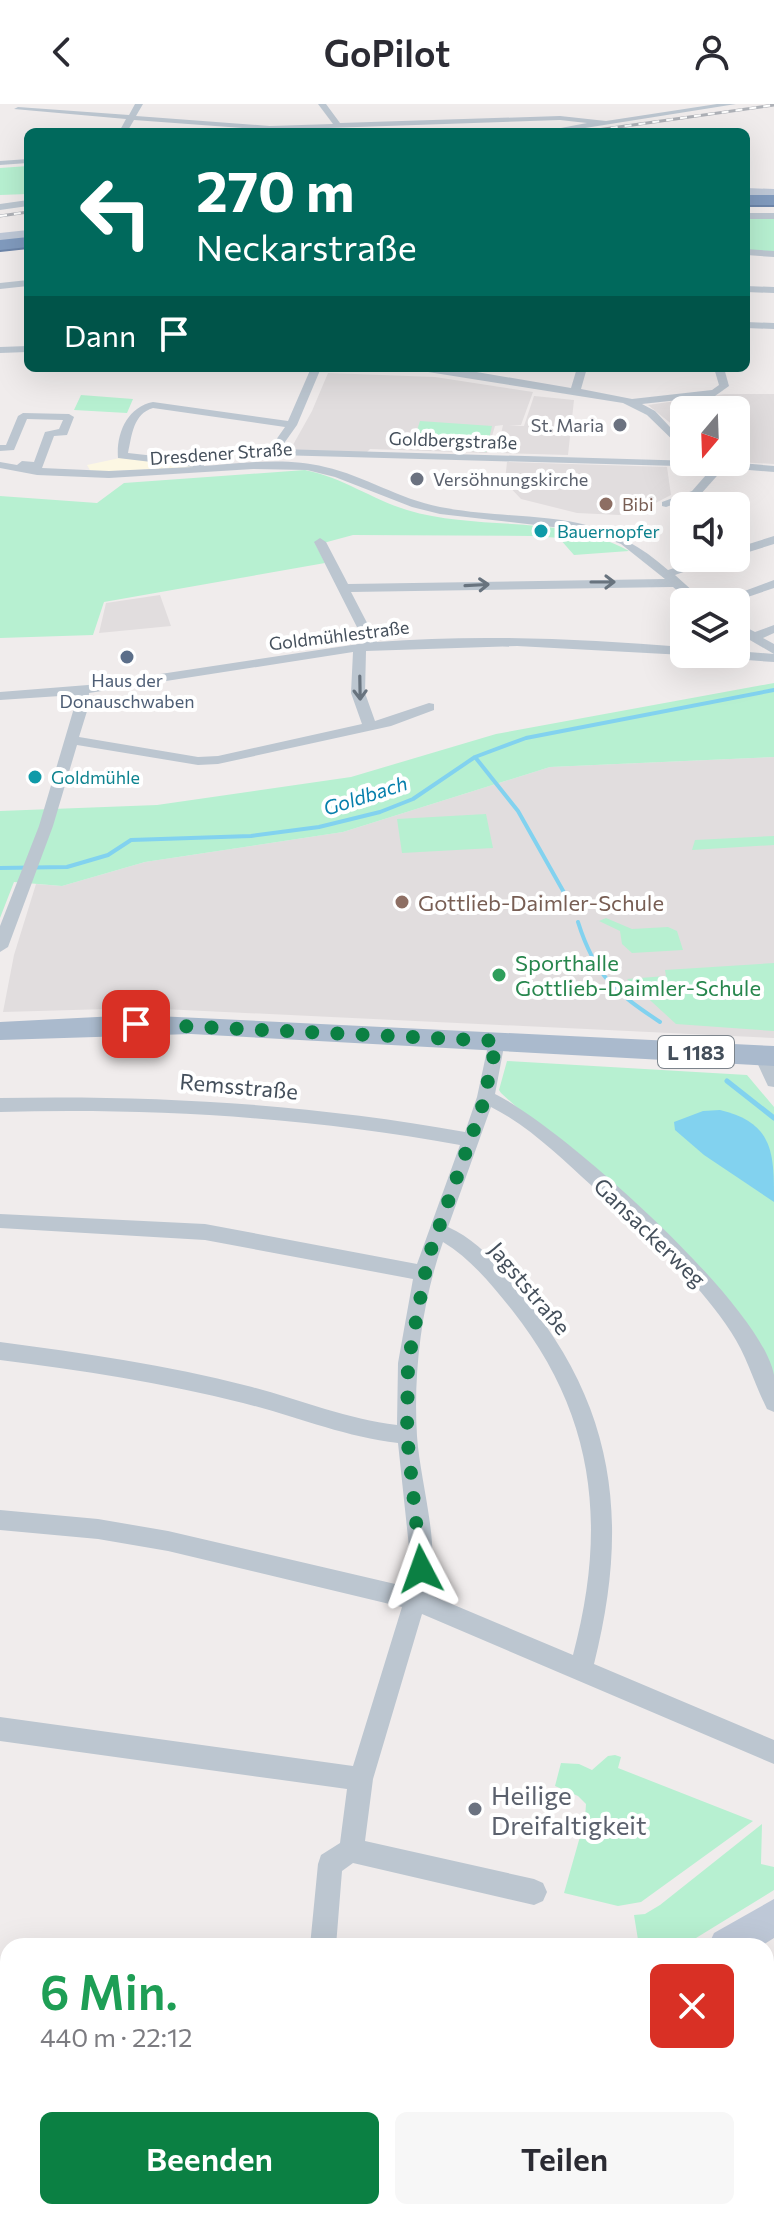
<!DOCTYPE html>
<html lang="de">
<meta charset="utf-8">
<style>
body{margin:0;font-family:Commissioner,sans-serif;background:#f7f7f7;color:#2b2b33;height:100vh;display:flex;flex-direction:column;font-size:30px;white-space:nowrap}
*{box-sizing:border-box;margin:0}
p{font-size:26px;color:#7c7c81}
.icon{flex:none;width:44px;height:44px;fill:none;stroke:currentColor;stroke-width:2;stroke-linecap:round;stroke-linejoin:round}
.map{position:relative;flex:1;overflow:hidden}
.sheet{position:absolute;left:0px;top:1834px;width:774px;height:282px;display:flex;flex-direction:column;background:#fff;border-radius:24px 24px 0 0;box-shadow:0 8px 32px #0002}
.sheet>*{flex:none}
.banner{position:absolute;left:24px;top:24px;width:726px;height:244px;border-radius:12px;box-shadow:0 8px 32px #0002;background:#00695c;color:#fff;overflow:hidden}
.needle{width:52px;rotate:199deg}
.controls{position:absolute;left:670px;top:292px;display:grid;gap:16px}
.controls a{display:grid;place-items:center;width:80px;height:80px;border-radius:12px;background:#fff;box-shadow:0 8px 32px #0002;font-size:40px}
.pin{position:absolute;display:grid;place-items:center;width:68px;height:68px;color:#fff;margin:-34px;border-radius:16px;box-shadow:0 4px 12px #0006}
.me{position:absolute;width:88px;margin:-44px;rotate:356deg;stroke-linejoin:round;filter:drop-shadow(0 0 6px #0008)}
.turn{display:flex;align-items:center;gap:28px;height:168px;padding:0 40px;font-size:36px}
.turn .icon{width:104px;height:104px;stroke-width:2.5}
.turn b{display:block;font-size:56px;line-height:68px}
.then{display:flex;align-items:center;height:76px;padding:0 40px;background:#0003;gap:16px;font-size:30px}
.round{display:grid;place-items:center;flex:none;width:84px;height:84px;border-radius:12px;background:#f7f7f7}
.headline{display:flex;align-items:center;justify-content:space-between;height:136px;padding:0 40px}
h1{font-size:48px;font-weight:600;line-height:60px;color:#1e9e55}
.cta{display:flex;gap:16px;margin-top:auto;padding:16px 40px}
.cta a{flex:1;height:92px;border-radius:12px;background:#0b8043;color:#fff;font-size:32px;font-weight:600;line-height:92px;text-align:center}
.cta a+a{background:#f7f7f7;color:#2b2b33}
header{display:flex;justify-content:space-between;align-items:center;height:104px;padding:0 40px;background:#fff;font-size:36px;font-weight:600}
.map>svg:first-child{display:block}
</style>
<header><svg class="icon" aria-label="back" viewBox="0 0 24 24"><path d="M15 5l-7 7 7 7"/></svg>GoPilot<svg class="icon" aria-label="person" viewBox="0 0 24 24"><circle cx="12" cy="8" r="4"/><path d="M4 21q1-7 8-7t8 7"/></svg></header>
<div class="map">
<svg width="774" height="2115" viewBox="0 0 774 2115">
<rect width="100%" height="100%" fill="#f0ecec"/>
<path fill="#fcf7e3" d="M120 354 197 362 200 363 91 368 87 361Z"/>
<path fill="#e1ddde" d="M328 269 435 273 533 288 521 321 509 322H524L534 292 574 296 568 351 497 349 503 321 495 322 487 349 370 345 365 350 289 348 312 307Z
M724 290H774V360L736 358V306H684V330L648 301Z
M507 358 667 363 671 391 644 405 619 411 577 409 521 395 505 378Z
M160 491 171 522 99 529 106 499Z
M774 653V934L142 904 3 908 14 851 36 780 62 782 145 758 343 728 550 663Z"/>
<path fill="#b7f0d1" d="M28 62V90L0 91V64Z
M746 114H774V148L746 146Z
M81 291 133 295 127 309 74 306Z
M420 317 492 322 486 348 412 342Z
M305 366C344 374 371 395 407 406 479 428 561 409 629 447L574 451 559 434 534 432 353 431 316 441 325 459 104 498 93 531 0 534V392L97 399 124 379Z
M774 579V653L550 663 343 728 145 758 62 782 14 778 0 814V707L157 701 351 673 496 630Z
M486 710 493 744 402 749 397 715Z
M774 732V741L692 746 695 736Z
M606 814 632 825 668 823 677 827 683 846 632 849 622 840 620 827 599 817Z
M774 859V927L676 920 627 875 666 872 665 866Z
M507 957 747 971 774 1003V1275L746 1218 728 1195 501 989 499 986Z
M615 1651 621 1653 618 1664 753 1717 641 1798 618 1802 564 1789 585 1715 586 1700 578 1692 555 1682 561 1659 579 1660 592 1666 608 1652Z
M762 1720 761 1760 774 1763V1786L683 1842H639L634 1811 645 1810 660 1801Z
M774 1881V2115L758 2108H766V1887Z"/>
<path fill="#82d2ef" d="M720 1006C774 1019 774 1049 774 1098L704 1051 675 1026 674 1018 703 1007Z"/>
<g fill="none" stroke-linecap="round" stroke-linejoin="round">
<path stroke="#82d2ef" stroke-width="4" d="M475 653 518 707 575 808
M0 764 67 763 108 751 131 736 251 732 319 723 380 708 413 695 475 653 526 634 774 586
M578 818C595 872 615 888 660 918"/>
<path stroke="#82d2ef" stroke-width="5" d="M727 977 774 1014"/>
<path stroke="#82d2ef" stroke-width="7" d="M766 1913 774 1906"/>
<defs>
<path id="highway" d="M746 91H774V101H746Z
M28 133V143L0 146V136Z"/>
</defs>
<use href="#highway" stroke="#6d86aa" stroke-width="4"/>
<path fill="#bcc6d0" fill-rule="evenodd" d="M135 0H143L136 12 270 22 333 20 318 0H326L340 19 560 12 606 17 717 0H736L560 28H540L587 19 560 16 270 26 134 16 127 28H119L126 15 14 5 18 3 129 11Z
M28 55V59L0 61V57Z
M28 96V102L0 106V100Z
M746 109H774V115H746Z
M746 145 774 147V153L746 151Z
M28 176V182L0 185V179Z
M746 182 774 183V189L746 188Z
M746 218 774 219V225L746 224Z
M28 242V248L0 249V243Z
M311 264H321L297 321 280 345 729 358 774 362V368L724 364 700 391 666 403 662 402V398L692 387 713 363 276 351 269 356 264 353 285 323 153 304C133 310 132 331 128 349L200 357 204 358V362C244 359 287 353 325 363 365 372 399 395 440 403 529 420 593 399 668 466L705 454H723L675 471 705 498H691L673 483 351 488 377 538C479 530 582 535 684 543V550H688L684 551 517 542 366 547 365 589 375 617 429 599 434 600V606L391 622 218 660 198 661 77 641 53 722 8 843 0 848V822L39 722 74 604 75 591 0 596V588L88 581 365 539 314 438 320 434 326 438 348 480 665 475 621 440 587 427 440 410 412 403 335 373 307 366 253 365 109 374 37 371 0 364V358L17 361 22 357 34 358 45 328 59 325 63 316 27 315 14 346 0 347V341H6L18 312 23 309 69 310 74 313 67 331 54 332 42 364 109 367 193 363 118 354C116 330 127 303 153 298L288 317ZM353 548 351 589 362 620 218 652 198 653 79 633 88 604 89 589Z
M403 264 459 265 571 284 577 264H587L581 285 632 295 712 286 719 281 714 264H724L729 282 715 292 642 300 655 307 684 338V347L647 311 623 299Z
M774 432V440L736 452V444Z
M774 476V484L733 498H715Z
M736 518 755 528 774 521V529L763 534 774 540V550L736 528Z
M736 547 774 550V558L719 554 713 550H736Z
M497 931 505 937 495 990C561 1022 761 1200 774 1271 774 1283 774 1296 774 1308L767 1305C754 1279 747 1252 731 1228 695 1173 641 1126 592 1082 561 1054 529 1022 491 1003L448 1123C480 1137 503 1167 524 1193 617 1306 629 1421 594 1560L774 1636V1660L422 1510 373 1675 365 1737 534 1775 543 1779 547 1788 543 1797 534 1801 353 1759 342 1767 336 1842H310L318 1760 321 1751 340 1739 347 1685 0 1637V1613L353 1662 402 1503 168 1447 98 1435 0 1426V1406L98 1415 168 1427 408 1483 409 1443 398 1339C344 1333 295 1312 243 1299 163 1279 82 1266 0 1256V1238C83 1249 167 1261 248 1282 298 1295 346 1315 397 1321L398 1259 413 1175 205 1136 0 1124V1110L205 1120 417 1160 460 1041C307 1013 155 1004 0 1008V994C156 991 310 1000 465 1028L477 993 489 937ZM443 1138C471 1155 492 1181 512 1206 596 1312 607 1423 573 1551L428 1490C442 1444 420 1379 417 1332 413 1267 422 1198 443 1138Z
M762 946 768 948 774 959V983L768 982 754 952Z"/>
<path fill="#bec8d7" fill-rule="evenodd" d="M746 84 774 85V93L746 92Z
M28 126V134L0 137V129Z
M774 1795V1834L761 1842H708L714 1829Z
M8 2054V2094L0 2095V2055Z
M252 2108H308L311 2115H255Z
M389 2108H432L429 2115H386Z"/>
<path fill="#aabacd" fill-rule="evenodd" d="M136 911 774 942V962L191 930 0 936V918Z"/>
<use href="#highway" fill="#819bbe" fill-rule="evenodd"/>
<defs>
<path id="rail" d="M583 28 774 1
M0 112 28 108"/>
</defs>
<use href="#rail" stroke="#aeb1b7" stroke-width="3"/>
<use href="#rail" stroke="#fff" stroke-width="2" stroke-dasharray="7" stroke-linecap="butt"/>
</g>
<defs><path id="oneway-shaft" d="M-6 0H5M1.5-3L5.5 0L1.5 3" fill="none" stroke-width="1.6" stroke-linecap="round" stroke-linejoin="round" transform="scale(2)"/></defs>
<g stroke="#68737e">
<use href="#oneway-shaft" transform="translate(603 478)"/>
<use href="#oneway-shaft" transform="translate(477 481) rotate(-3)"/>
<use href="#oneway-shaft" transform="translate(360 584) rotate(89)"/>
</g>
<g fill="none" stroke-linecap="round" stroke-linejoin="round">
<path stroke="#0b8043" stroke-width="14" stroke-dasharray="0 25.2" d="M136 920 497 937 482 1003 428 1154 408 1259 407 1331 421 1465"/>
</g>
<g fill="#6b7280" stroke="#fff" stroke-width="3">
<circle cx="620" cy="321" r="8"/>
<circle cx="417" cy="375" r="8"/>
<circle cx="475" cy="1705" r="8"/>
</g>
<g fill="#8d6e63" stroke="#fff" stroke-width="3">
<circle cx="606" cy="400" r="8"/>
<circle cx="402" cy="798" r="8"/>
</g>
<g fill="#0f9aa8" stroke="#fff" stroke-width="3">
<circle cx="541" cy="427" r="8"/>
<circle cx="35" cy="673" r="8"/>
</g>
<circle fill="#5c6f8a" stroke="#fff" stroke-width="3" cx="127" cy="553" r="8"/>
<circle fill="#2e9e5b" stroke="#fff" stroke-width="3" cx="499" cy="871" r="8"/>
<g text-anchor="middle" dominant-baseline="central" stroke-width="8" stroke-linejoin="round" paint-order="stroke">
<g font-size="18" fill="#5b616d" stroke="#fff" text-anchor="end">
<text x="604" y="321">St. Maria</text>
<text x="433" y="375" text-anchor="start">Versöhnungskirche</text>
</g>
<g font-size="18" fill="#444f5b" stroke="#fff">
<text transform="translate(453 336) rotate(2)">Goldbergstraße</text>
<text transform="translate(221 349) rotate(-4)">Dresdener Straße</text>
<text transform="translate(339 531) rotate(-7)">Goldmühlestraße</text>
</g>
<g font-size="18" fill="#785e54" stroke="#fff" text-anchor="start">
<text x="622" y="400">Bibi</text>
</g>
<g font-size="18" fill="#0d838f" stroke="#fff" text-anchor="start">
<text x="557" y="427">Bauernopfer</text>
<text x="51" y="673">Goldmühle</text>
</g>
<g font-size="18" fill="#4e5e75" stroke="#fff">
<text x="127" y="576">Haus der<tspan x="127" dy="21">Donauschwaben</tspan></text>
</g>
<g font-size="20" font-style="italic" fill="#067fac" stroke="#fff">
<text transform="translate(365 691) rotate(-18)">Goldbach</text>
</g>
<rect fill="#fff" stroke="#7c848c" stroke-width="2" x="658" y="932" width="76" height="32" rx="6"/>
<g font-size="20" font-weight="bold" fill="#444f5b">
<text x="696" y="948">L 1183</text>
</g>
<g font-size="22" fill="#785e54" stroke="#fff" text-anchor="start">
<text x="418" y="798">Gottlieb-Daimler-Schule</text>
</g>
<g font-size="22" fill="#27864d" stroke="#fff" text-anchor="start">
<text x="515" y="858">Sporthalle<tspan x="515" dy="25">Gottlieb-Daimler-Schule</tspan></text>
</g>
<g font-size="22" fill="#444f5b" stroke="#fff">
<text transform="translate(239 982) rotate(5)">Remsstraße</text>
<text transform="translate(650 1128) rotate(44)">Gansackerweg</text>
<text transform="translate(530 1184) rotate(50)">Jagststraße</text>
</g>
<g font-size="26" fill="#5b616d" stroke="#fff" text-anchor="start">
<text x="491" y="1690">Heilige<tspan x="491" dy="30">Dreifaltigkeit</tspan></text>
</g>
</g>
</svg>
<div class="controls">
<a><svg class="needle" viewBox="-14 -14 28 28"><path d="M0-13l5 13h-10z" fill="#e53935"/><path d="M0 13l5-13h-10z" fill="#7c7c81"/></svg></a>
<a><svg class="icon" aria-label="sound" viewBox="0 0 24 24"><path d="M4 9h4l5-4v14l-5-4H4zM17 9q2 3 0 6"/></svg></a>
<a><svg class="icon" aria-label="layers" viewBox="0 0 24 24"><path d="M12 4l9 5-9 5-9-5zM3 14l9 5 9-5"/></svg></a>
</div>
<div class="pin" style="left:136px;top:920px;background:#d93025"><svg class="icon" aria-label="arrive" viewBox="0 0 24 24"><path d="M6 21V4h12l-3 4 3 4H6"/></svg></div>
<svg class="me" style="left:421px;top:1465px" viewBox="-20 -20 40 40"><path d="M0-17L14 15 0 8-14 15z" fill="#0b8043" stroke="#fff" stroke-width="4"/></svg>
<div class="banner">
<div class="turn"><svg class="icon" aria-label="left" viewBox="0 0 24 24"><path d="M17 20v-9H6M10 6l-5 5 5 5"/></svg><div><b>270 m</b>Neckarstraße</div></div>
<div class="then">Dann<svg class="icon" aria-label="arrive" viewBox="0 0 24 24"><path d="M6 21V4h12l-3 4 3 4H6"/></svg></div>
</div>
<section class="sheet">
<div class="headline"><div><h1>6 Min.</h1><p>440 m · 22:12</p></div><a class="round" style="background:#d93025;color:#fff"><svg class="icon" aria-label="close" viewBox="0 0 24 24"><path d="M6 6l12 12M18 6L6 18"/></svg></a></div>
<div class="cta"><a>Beenden</a><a>Teilen</a></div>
</section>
</div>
